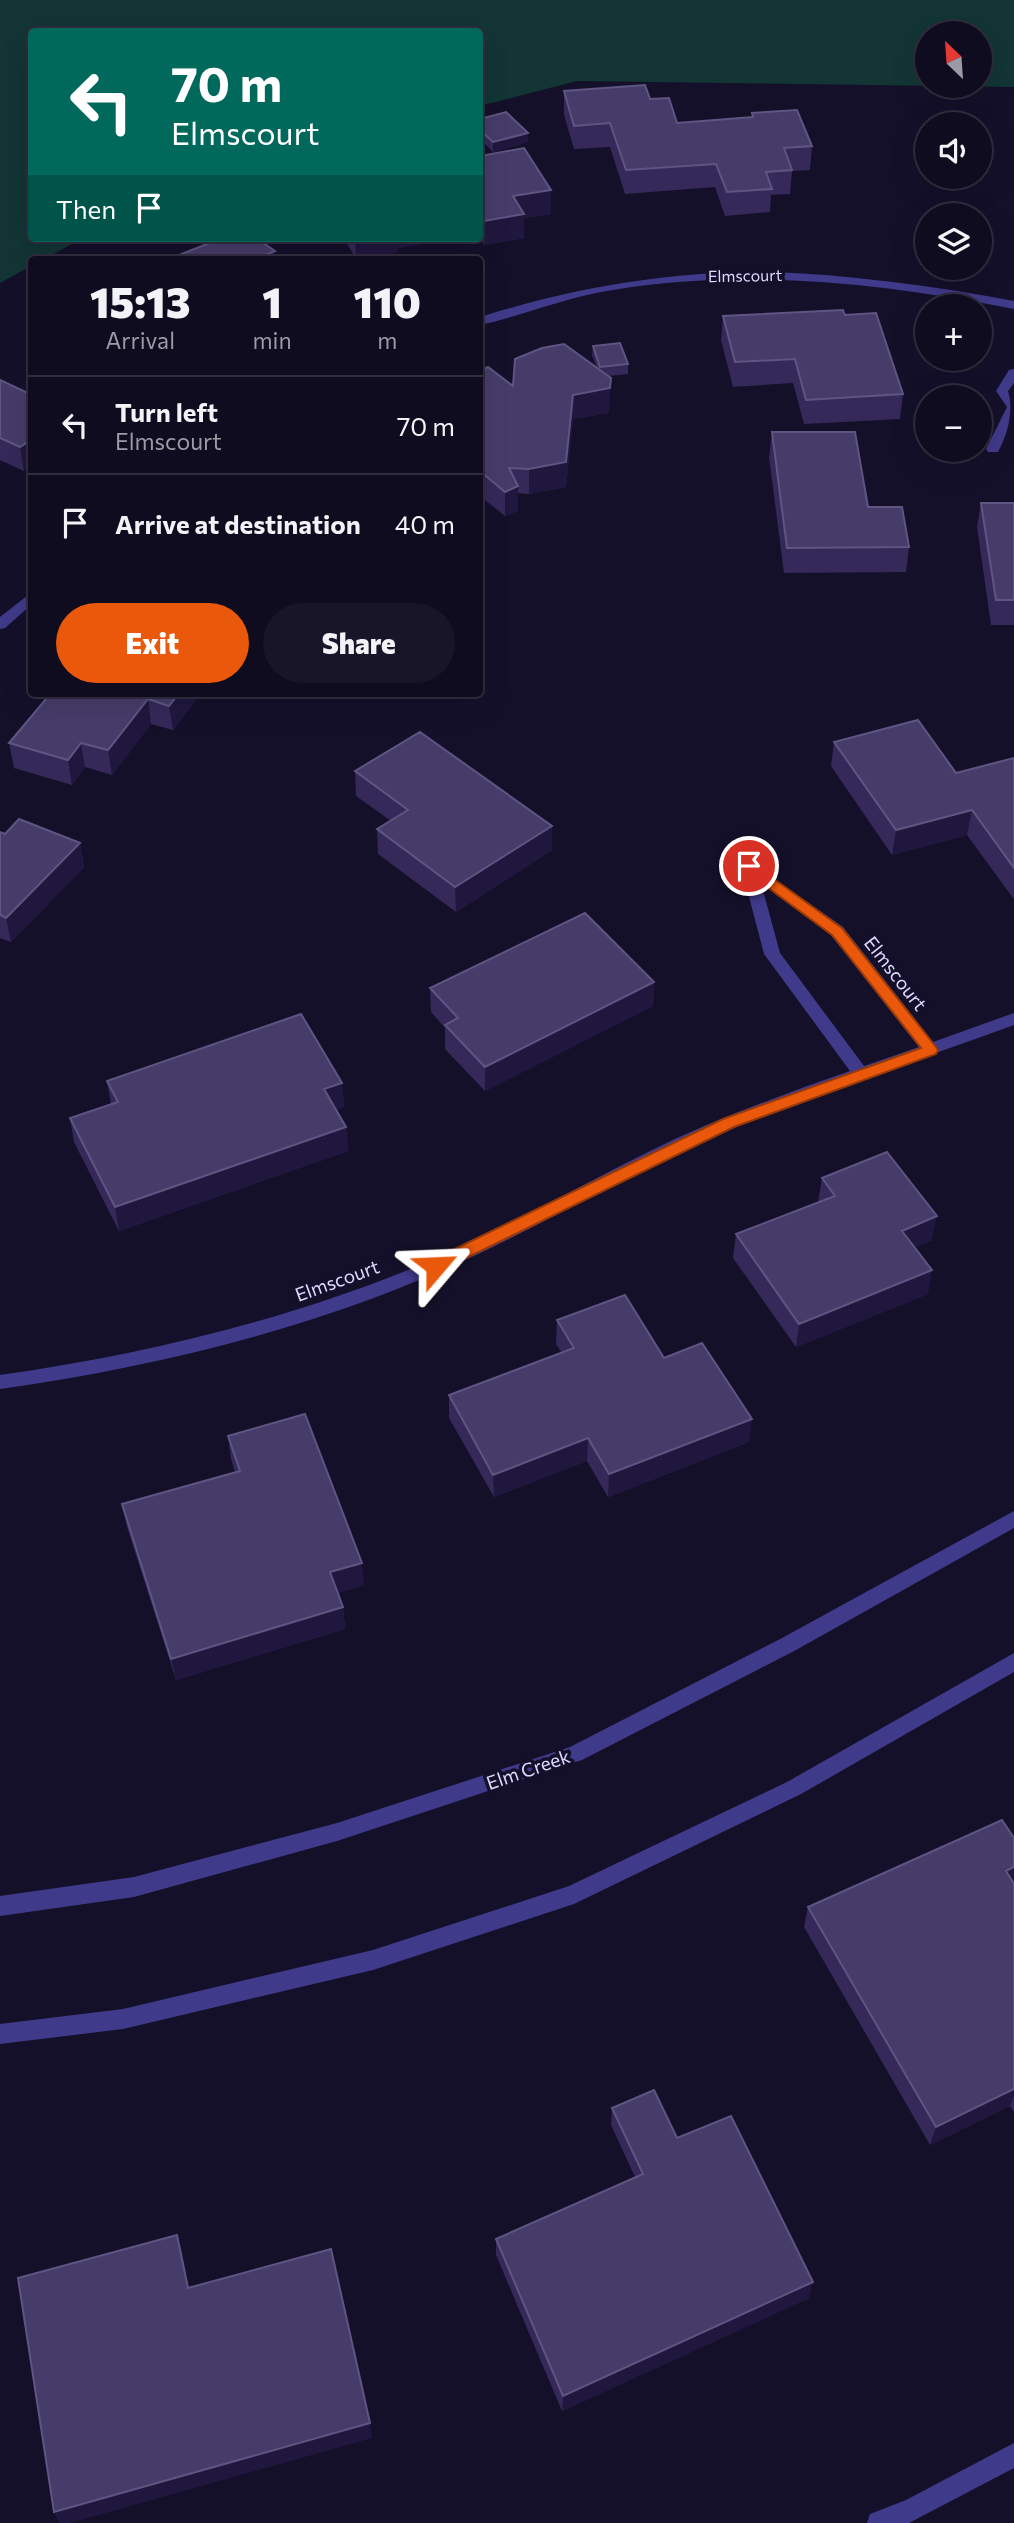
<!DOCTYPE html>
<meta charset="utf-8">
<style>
body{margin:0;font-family:Commissioner,sans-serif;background:#191529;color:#f1f3f6;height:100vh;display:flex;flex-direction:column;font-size:26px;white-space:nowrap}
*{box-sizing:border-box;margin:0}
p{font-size:23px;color:#9c9ba5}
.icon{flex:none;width:38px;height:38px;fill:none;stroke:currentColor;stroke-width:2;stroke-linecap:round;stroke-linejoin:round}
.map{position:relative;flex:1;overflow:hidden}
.side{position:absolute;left:28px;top:256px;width:455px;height:441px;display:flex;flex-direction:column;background:#100c20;border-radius:7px;box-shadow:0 7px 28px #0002,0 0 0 2px #302c3e}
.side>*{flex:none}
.hud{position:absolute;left:28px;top:28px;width:455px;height:214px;border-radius:7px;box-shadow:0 7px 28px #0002,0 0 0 2px #302c3e;background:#00695c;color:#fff;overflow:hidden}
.needle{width:46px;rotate:335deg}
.controls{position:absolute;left:915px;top:21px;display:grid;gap:14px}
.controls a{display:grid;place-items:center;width:77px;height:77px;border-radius:50%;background:#100c20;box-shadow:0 7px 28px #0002,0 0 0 2px #302c3e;font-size:35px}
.pin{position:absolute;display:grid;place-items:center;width:60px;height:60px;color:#fff;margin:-30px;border:4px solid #fff;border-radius:50%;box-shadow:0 2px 7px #0007}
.me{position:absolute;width:77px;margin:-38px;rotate:64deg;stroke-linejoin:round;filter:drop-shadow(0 0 5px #0008)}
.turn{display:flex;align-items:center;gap:24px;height:147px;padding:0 28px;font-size:32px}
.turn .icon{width:91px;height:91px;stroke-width:2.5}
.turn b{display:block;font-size:49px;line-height:60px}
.then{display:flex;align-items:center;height:66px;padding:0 28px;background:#0003;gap:14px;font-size:26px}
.eta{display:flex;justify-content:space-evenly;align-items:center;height:119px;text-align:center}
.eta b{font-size:42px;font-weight:800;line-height:49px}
.action{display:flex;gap:14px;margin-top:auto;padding:14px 28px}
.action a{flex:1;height:80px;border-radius:42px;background:#ea580c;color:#fff;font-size:28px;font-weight:800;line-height:80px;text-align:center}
.action a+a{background:#191529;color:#f1f3f6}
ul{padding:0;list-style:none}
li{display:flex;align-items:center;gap:21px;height:98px;padding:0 28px;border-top:2px solid #302c3e}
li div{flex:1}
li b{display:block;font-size:26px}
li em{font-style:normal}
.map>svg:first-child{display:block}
</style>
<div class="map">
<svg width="1014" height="2523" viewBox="0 0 1014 2523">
<rect width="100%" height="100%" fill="#15102a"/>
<path fill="#133535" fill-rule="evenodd" d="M0 0H1014V87L577 81 480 106V32H32V238H83L44 259H32L31 266 0 283ZM928 33H980V86H928Z"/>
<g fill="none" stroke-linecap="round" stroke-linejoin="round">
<path fill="#403a8a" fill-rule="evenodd" d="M745 271C836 273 924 284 1014 301V309C881 283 748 268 613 290 567 297 524 315 480 325V317C573 288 648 276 745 271Z
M1014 369V383L1008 391C1014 410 1008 434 998 452H988L986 449 1007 407 996 391 1009 370Z
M32 592V604L5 628 0 629V617Z
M749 861 843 927 933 1042 1014 1013V1025C920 1060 826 1089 734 1128 635 1169 543 1226 445 1269 304 1331 153 1367 0 1389V1375C148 1354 292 1319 430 1261 505 1229 575 1188 648 1152 713 1120 781 1095 850 1071L764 954 741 866ZM761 883 831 935 919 1047 864 1066 780 953Z
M1014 1511V1528L796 1650 582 1760 337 1841 134 1897 0 1916V1896L134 1877 337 1823 570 1747 782 1638Z
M1014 1653V1672L801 1794 574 1904 373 1970 123 2029 0 2044V2024L123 2009 373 1950 569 1886 787 1782Z
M1014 2443V2468L909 2523H867L870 2514 906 2500Z"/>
</g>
<path fill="#342959" d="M564 91 650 99 677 123 752 117V113L812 146 810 170 792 171 790 194 771 195 770 212 725 216 715 187 625 194 610 147 574 149 564 115Z
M480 119 528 142 493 152 480 139Z
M480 156 551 190V214L524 218V238L484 245 480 237Z
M344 238H453L398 248V252L358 259H356Z
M845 315 903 394 900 419 804 424 793 383 733 387 721 340 723 316Z
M593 346 628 364V374L608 376 609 413 573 419 566 487 529 494 518 493V511L505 516 480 496V371L513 386 597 368 592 355Z
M0 380 32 395 24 471 0 460Z
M772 432 868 507 909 547 906 572 784 573 769 457Z
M981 503H1014V625H991L977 527Z
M51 693H201L173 730 151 724 112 775 85 767 72 785 14 768 9 743Z
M834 742 956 773 1014 758V898H1013L967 835 892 855 831 766Z
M355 771 552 850 456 912 378 854 377 829 391 821 356 796Z
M0 832 5 834 80 843 84 867 11 942 0 938Z
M654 982 653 1006 485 1091 445 1049V1028L431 1012 430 988Z
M107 1081 342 1083 344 1107 336 1110 346 1127 348 1151 119 1231 74 1142 70 1118 111 1104Z
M822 1178 932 1240 915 1247 928 1294 796 1347 733 1258 736 1234 818 1202Z
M557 1320 664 1358 749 1442 608 1497 587 1461 494 1497 449 1418V1395L562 1353 556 1344Z
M228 1436 364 1585 338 1593 343 1607 345 1629 176 1680 127 1527 122 1504 235 1472 231 1459Z
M1014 1838V2112L1010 2106 930 2145 804 1927 808 1907Z
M612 2108 677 2138 809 2298 562 2411 496 2255V2239L635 2177 611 2125Z"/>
<path fill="#20173e" d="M528 133V142L493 152V142Z
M551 190V214L524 218V238L484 245V221L513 196Z
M355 238H453L398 248V252L358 259H356Z
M275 251V259H256Z
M611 378 609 413 573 419 566 487 529 494V469L573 395Z
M32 439V466L24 471 20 447Z
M518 486V511L505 516V492Z
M179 693H201L173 730 169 706Z
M148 699 151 724 112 775 108 750Z
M81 743 85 767 72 785 68 760Z
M972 810 967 835 892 855 896 830Z
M552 826V850L456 912 455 887Z
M80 843 84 867 11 942 6 918Z
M654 982 653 1006 485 1091V1067Z
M342 1083 344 1107 326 1114 324 1089Z
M346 1127 348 1151 119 1231 115 1207Z
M937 1216 932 1240 897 1254 902 1231Z
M932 1270 928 1294 796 1347 799 1324Z
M752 1419 749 1442 608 1497 609 1474Z
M588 1438 587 1461 494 1497 493 1475Z
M362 1563 364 1585 332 1595 330 1572Z
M343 1607 345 1629 176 1680 171 1659Z
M1014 1867V1884L1006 1871Z
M1014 2089V2096L1010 2106 930 2145 936 2127Z
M177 2235 182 2252 192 2304 188 2288Z
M813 2282 809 2298 562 2411 563 2396Z
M370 2423 372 2438 70 2523H59L54 2512Z"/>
<path fill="#463c6a" stroke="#5e5582" stroke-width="2" d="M645 85 650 99 669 98 677 123 753 117 752 113 797 110 812 146 784 148 792 170 766 172 772 189 727 192 716 164 626 170 610 123 574 126 564 91Z
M506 112 528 133 493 142 480 130V119Z
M524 148 551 190 513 196 524 214 484 221 480 214V156Z
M222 238H256L275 251 256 259H169Z
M843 310 845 315 876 313 903 394 806 400 795 359 735 362 723 316Z
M620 343 628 364 600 367 593 346Z
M564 344 611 378 610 388 573 395 566 462 529 469 509 468 518 486 505 492 480 471V371L488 367 513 386 515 359 542 348Z
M0 380 32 395V439L20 447 0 438Z
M772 432H855L868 507H902L909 547 787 548Z
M981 503H1014V600H996Z
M51 693H179L169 706 148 699 108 750 81 743 68 760 9 743Z
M918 720 956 773 1014 758V868L972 810 896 830 834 742Z
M420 732 552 826 455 887 377 829 408 810 355 771Z
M19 819 80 843 6 918 0 915V832L5 834Z
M585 913 654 982 485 1067 445 1025 458 1018 430 988Z
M301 1014 342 1083 324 1089 346 1127 115 1207 70 1118 118 1102 107 1081Z
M887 1152 937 1216 902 1231 932 1270 799 1324 736 1234 835 1196 822 1178Z
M625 1295 664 1358 702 1343 752 1419 609 1474 588 1438 493 1475 449 1395 574 1348 557 1320Z
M305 1414 362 1563 330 1572 343 1607 171 1659 122 1504 240 1471 228 1436Z
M1002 1820 1014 1838V1867L1006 1871 1014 1884V2089L936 2127 808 1907Z
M654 2090 677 2138 731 2116 813 2282 563 2396 496 2239 643 2174 612 2108Z
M177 2235 188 2288 331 2249 370 2423 54 2512 18 2278Z"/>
<path fill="#ea580c" stroke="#983908" stroke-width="2" d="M749 861 842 928 936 1047 938 1050 936 1054 734 1127 442 1270H430L428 1266 430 1261 723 1119 921 1048 832 935 744 870 742 866Z"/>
<g text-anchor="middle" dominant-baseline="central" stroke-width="7" stroke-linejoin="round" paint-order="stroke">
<g font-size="16" fill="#dfdaff" stroke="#15102a">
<text transform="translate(745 275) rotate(-1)">Elmscourt</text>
</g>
<g font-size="19" fill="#dfdaff" stroke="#15102a">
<text transform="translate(896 973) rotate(52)">Elmscourt</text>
<text transform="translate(337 1280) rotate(-20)">Elmscourt</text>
<text transform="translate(528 1769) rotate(-19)">Elm Creek</text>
</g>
</g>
</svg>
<div class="controls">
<a><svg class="needle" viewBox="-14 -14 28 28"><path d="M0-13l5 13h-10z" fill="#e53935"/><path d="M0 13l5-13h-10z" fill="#9c9ba5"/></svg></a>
<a><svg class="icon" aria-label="sound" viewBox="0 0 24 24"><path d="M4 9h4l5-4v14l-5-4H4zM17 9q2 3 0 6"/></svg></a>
<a><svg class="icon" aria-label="layers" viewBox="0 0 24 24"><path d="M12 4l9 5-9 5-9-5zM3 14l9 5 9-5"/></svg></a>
<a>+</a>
<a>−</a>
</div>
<div class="pin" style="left:749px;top:866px;background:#d93025"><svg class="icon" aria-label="arrive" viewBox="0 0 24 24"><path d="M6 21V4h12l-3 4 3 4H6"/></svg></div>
<svg class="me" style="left:436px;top:1266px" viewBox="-20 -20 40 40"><path d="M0-17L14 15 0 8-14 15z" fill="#ea580c" stroke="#fff" stroke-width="4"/></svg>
<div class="hud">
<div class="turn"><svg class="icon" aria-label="left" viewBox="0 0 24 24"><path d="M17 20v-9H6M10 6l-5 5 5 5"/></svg><div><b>70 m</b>Elmscourt</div></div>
<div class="then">Then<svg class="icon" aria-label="arrive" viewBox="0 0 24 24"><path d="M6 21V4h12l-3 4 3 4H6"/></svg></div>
</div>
<section class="side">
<div class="eta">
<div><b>15:13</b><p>Arrival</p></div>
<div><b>1</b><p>min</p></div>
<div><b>110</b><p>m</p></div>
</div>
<ul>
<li><svg class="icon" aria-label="left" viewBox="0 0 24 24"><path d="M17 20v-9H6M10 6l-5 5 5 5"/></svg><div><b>Turn left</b><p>Elmscourt</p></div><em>70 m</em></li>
<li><svg class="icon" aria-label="arrive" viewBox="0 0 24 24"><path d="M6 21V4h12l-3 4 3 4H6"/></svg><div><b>Arrive at destination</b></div><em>40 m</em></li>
</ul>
<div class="action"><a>Exit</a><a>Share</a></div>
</section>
</div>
